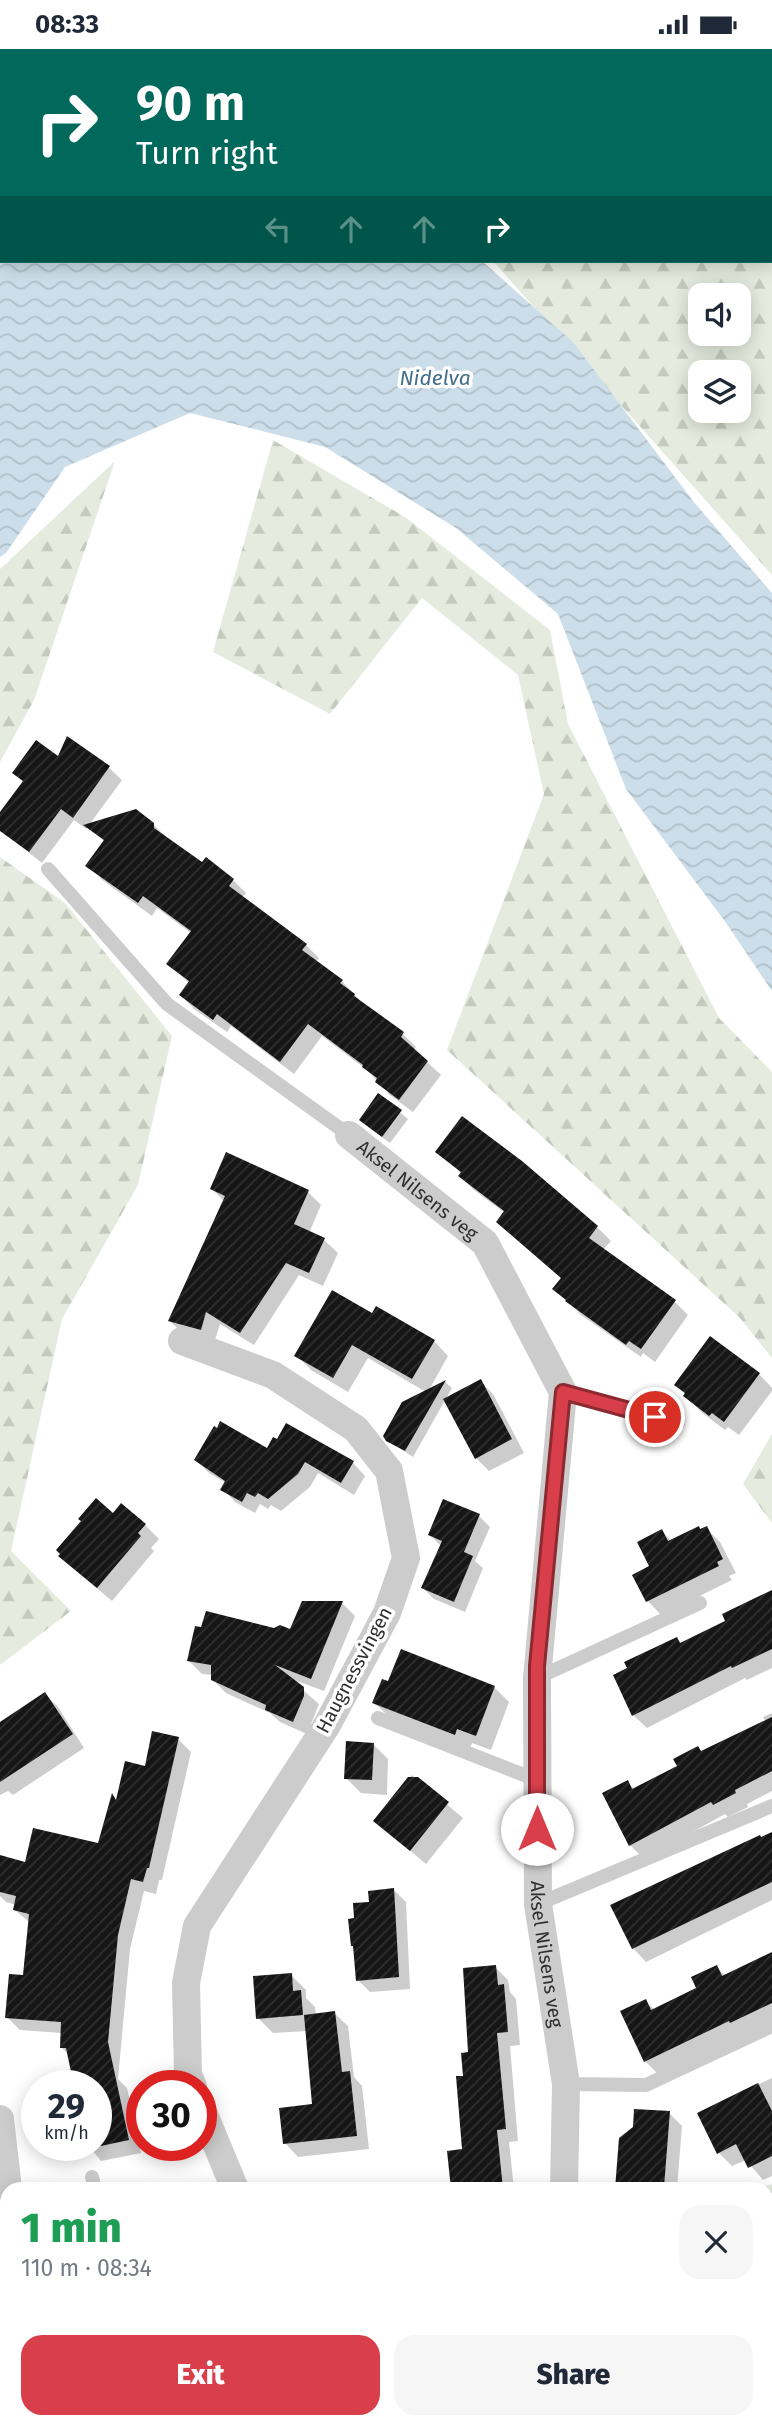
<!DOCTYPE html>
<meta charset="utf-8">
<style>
body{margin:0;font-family:"Fira Sans",sans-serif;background:#f6f6f7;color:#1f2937;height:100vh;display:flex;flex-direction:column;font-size:26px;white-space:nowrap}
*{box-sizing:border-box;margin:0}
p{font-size:23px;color:#747a83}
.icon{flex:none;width:38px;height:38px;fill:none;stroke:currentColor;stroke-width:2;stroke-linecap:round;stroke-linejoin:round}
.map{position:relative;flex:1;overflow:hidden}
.side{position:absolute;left:0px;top:2133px;width:774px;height:247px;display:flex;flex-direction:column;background:#fff;border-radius:21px 21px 0 0;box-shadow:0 4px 18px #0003}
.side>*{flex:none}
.hud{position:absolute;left:0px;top:0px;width:774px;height:214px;box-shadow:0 4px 18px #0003;background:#00695c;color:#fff;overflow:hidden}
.fabs{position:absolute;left:688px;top:234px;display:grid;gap:14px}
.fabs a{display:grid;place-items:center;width:63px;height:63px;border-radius:14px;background:#fff;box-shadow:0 4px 18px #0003;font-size:35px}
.speed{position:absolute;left:21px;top:2021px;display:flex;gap:14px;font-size:35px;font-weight:700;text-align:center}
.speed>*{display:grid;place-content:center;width:91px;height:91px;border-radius:50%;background:#fff;box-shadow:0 4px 18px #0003;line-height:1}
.speed small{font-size:18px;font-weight:400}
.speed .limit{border:10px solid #d22;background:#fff;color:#111}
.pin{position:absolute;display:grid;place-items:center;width:60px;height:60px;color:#fff;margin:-30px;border:4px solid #fff;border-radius:50%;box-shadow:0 2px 7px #0007}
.me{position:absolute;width:77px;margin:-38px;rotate:0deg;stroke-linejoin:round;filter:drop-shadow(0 0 5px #0008)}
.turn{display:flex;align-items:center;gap:24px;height:147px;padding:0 21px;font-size:32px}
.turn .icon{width:91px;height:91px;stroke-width:2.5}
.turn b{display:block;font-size:49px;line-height:60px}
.lanes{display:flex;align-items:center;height:66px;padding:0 21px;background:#0003;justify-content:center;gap:35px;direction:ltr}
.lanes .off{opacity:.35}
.round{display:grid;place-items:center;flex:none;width:74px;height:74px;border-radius:21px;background:#f6f6f7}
.headline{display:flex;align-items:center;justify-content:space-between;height:119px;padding:0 21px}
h1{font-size:42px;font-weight:800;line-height:52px;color:#1e9e55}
.primary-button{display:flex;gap:14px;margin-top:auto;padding:14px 21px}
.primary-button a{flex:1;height:80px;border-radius:21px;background:#d83f4b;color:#fff;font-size:28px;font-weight:800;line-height:80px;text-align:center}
.primary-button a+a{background:#f6f6f7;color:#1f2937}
.status{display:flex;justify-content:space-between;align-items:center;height:49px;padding:0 35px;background:#fff;direction:ltr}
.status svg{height:19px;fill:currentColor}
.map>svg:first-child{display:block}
</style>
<div class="status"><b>08:33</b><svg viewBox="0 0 49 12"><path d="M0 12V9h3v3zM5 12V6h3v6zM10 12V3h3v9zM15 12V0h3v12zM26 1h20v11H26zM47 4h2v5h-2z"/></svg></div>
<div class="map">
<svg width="772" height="2379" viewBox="0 0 772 2379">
<defs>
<pattern id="forest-firs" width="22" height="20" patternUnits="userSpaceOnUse" patternTransform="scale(1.75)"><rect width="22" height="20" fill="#e5ebde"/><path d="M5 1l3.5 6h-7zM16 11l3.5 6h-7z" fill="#c5cabf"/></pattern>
<pattern id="water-waves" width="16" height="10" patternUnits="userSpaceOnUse" patternTransform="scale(1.75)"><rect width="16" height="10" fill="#ccdee9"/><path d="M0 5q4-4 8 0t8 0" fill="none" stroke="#b0bfc8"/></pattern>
<pattern id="building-hatch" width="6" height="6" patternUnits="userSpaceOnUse" patternTransform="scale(1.75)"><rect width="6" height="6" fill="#161616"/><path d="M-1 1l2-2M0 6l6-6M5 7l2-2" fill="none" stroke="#303030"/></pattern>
</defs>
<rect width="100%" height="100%" fill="#fff"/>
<path fill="url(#forest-firs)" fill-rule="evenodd" d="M234 0H772V526L493 212H772V2ZM700 247H738V285H700ZM700 324H738V362H700Z
M273 391 405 468 550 581 568 675 719 969 772 1023V1309L739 1268 447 1001 544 745 518 626 422 549 330 665 213 603Z
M115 412 34 651 0 713V520Z
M0 808 65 854 172 987 138 1136 62 1270 11 1502 71 1562 0 1616Z
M772 1385V1474L743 1435Z
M772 2135V2379H717L727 2373H766V2140H759Z"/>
<path fill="url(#water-waves)" d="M0 0 208 2H2V212H482L573 293 693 452 772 544V942L724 871 626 740 558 565 456 479 325 398 190 364 65 418 6 504 0 508Z"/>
<path fill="#0003" d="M68 690 109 719 122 731 89 776 153 775 167 789 202 816 233 831 246 844 242 849 306 896 319 909 316 913 342 932 365 957 403 985 416 998 414 1001 441 1026 413 1063 390 1046 367 1021 322 987 294 1025 231 977 227 983 194 960 181 946 189 934 168 915 191 884 157 859 152 867 101 830 88 816 105 793 88 778 86 780 74 771 42 814 0 781V766L24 734 14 724 59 710Z
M379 1046 408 1070 390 1094 368 1078Z
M437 1103 520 1113 597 1178 611 1192 603 1201 675 1253 688 1266 655 1313 643 1304 641 1308 581 1266 555 1239 562 1230 498 1173 505 1164 474 1141 460 1127 462 1125Z
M212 1140 308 1143 321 1156 309 1184 324 1191 338 1204 323 1237 299 1226 254 1296 220 1275 214 1294 183 1285 170 1272 224 1152Z
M373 1266 434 1292 448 1307 429 1341 445 1333 452 1339 413 1408 392 1394 426 1343 368 1309 348 1343 311 1321 297 1306Z
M759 1325 772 1339V1342L739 1386 728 1378 725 1381 700 1362 676 1335Z
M480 1332 493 1345 524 1404 489 1422 476 1409Z
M268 1401 353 1414 365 1427 354 1446 318 1424 310 1438 281 1462 271 1456 268 1460 260 1455 255 1464 235 1453 223 1440 226 1434 209 1424 196 1411Z
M113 1466 145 1476 159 1490 151 1499 154 1502 112 1552 75 1521Z
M479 1467 490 1478 475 1512 483 1519 465 1563 434 1550 423 1539 441 1497 430 1486Z
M706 1479 720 1493 736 1524 729 1527 732 1531 661 1566 648 1552 634 1526 652 1517 662 1483 672 1492Z
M772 1543V1619L747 1631 745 1629 647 1679 633 1666 677 1590 682 1595 728 1573Z
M342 1554 355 1567 324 1642 289 1629 319 1655 307 1685 280 1673 270 1664 226 1644 213 1631V1626L202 1625 189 1612 274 1580 291 1582Z
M494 1638 509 1653 491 1701 472 1694 470 1700 389 1668 374 1653Z
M45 1645 58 1658 84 1699 13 1746 8 1742 0 1746V1675Z
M772 1664V1742L747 1755 748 1758 728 1768 725 1765 644 1810 630 1796 605 1744 627 1733 634 1740 766 1673 763 1668Z
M178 1690 191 1703 162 1831H159L156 1845 144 1842 130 1900 118 2030 127 2039 141 2104 101 2112 88 2096H96V2037H76L69 2006 61 1998 62 1984 20 1981 7 1968 25 1928 30 1874 15 1861 16 1856 6 1853 0 1847V1814L26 1815 100 1796 117 1752 146 1719Z
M373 1695 388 1710 387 1746 361 1744 346 1729Z
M412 1726 463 1769 426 1815 375 1772Z
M772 1785V1851L646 1913 633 1899 762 1790Z
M394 1841 406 1853 410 1940 370 1943 358 1931 355 1899 352 1896 356 1871 371 1855Z
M772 1904V1971L659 2026 645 2012V1952L655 1961 699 1940 716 1918 726 1927Z
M495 1918 508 1931 510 1943 516 1950 520 1996 510 1997 518 2092 509 2093 514 2140H459L455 2103 464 2102 465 2028Z
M291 1926 306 1941V1949L315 1958 316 1966 334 1964 348 1977 354 2028 362 2037 369 2100 298 2108 285 2094 313 2057 307 1982 273 1984 258 1969Z
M772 2029V2127L763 2131 746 2111 732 2117 719 2104 699 2064Z
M669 2064 682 2077 677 2140H618L621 2090Z
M554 2373H656L652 2376 654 2379H531L540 2374 548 2376Z"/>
<path fill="url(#building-hatch)" d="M67 687 110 717 73 769 61 760 29 803 0 782V763L23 732 12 724 36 691 58 707Z
M136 760 154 774V779L202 813 206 808 234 830 229 837 307 895 302 901 343 931 340 934 355 945 354 947 404 983 401 988 428 1012 399 1051 375 1033 377 1029 362 1018 363 1016 308 975 280 1013 217 965 213 971 179 946 189 932 166 915 191 882 143 847 138 854 85 817 104 791 83 776Z
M378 1044 402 1061 382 1088 359 1071Z
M462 1067 522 1112 598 1177 589 1189 676 1251 641 1300 629 1292 626 1296 565 1252 566 1251 552 1240 561 1229 496 1173 504 1162 458 1127 461 1123 435 1103Z
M226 1103 309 1141 294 1175 325 1189 309 1224 286 1214 240 1284 206 1263 201 1281 168 1272 225 1147 210 1140Z
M332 1241 372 1264 376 1257 435 1291 412 1330 352 1296 333 1329 294 1307Z
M710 1287 760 1324 724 1373 712 1364 709 1367 683 1347 685 1344 674 1336Z
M481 1330 512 1390 475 1410 443 1350Z
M446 1331 405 1402 386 1392 383 1387 402 1353Z
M220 1372 267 1399 273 1388 277 1390 286 1374 354 1412 341 1434 305 1413 298 1425 268 1450 258 1444 255 1448 247 1444 242 1453 220 1441 225 1432 194 1411 214 1377 217 1379Z
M96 1449 113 1464 121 1454 146 1475 138 1484 141 1487 97 1539 58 1507 60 1505 56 1501 81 1472 78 1470Z
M443 1450 480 1465 464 1503 473 1507 454 1553 421 1539 442 1492 428 1486Z
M699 1477 700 1480 707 1477 723 1510 717 1513 719 1517 646 1553 632 1526 649 1517 637 1493 662 1480 668 1492Z
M772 1541V1600L732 1619 731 1617 632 1667 613 1626 627 1619 624 1613 677 1588 680 1594 725 1572 722 1565Z
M302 1552H343L311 1630 275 1616 304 1638V1647L293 1673 265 1661 266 1656 211 1631V1616L187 1612 195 1577 201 1578 206 1562 274 1579 280 1576 290 1580Z
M401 1600 495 1637 476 1687 457 1680 455 1686 372 1654 382 1630 388 1632Z
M45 1643 73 1685 0 1733V1673Z
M772 1668V1722L735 1741 736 1744 713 1756 711 1753 629 1797 602 1744 628 1731 632 1740 677 1717 673 1710 698 1697 701 1702Z
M152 1682 179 1688 149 1819H147L143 1833 131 1830 118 1886 108 1993 129 2091 96 2098V2037H74L66 1999H60L61 1973 5 1969 9 1925 23 1926 29 1865 13 1861 16 1847 0 1843V1806L25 1813 33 1779 98 1794 112 1744 116 1751 125 1712 145 1717Z
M346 1692 374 1694 372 1731 344 1730Z
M408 1728H418L449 1753 410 1802 373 1772Z
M772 1783V1833L632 1900 610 1856 760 1786 761 1788Z
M394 1839 399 1928 356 1932 353 1897H351L348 1870 354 1869 353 1854 369 1853 368 1842Z
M772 1903V1954L730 1974 729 1972 644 2013 620 1962 646 1950 651 1961 696 1939 691 1928 717 1916 722 1927Z
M496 1916 498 1936 504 1935 508 1983 497 1984 506 2080 497 2081 503 2140H451L447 2102 462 2100 456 2027H463L461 2004 468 2003 463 1919Z
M292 1924 293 1942 301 1941 303 1966 256 1970 253 1927Z
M335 1962 342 2023 350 2022 357 2087 283 2095 279 2059 312 2055 304 1966Z
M758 2034 772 2062V2107L748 2119 736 2095 717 2105 697 2064Z
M634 2060 670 2062 664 2138 643 2136V2140H615L619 2089 633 2078Z"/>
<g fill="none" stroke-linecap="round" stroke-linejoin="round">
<path stroke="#ccc" stroke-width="14" d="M48 820 167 955 349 1086
M563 1343 678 1374
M537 1629 700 1554
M378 1669 537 1731
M538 1855 772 1757
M566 2035 646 2036 772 1977
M92 2128 95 2140"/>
<g stroke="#ccc" stroke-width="28">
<path id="s1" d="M349 1086 485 1194 563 1343 537 1629 538 1855 566 2035 564 2140"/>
<path d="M182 1292 273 1326 356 1380 389 1422 406 1509 387 1564 327 1676 197 1877 186 1934 188 2026 193 2037"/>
<path d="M201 2058 235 2140"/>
<path d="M0 2070 8 2140"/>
<path d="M34 2373V2379"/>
<path d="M57 2379 66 2373"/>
<path d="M219 2379 230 2373"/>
</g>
</g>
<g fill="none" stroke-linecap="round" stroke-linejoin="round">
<defs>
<path id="route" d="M537 1780V1617L563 1343 655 1368"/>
</defs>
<use href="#route" stroke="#8c2931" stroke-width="18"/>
<use href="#route" stroke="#d83f4b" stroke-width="12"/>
</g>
<g text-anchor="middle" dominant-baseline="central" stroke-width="7" stroke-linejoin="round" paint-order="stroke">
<g font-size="19" fill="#2f2f2f" stroke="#fff">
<text stroke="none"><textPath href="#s1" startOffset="88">Aksel Nilsens veg</textPath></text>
<text transform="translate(354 1621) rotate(-62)">Haugnessvingen</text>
<text stroke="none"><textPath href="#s1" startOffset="906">Aksel Nilsens veg</textPath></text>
</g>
<g font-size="21" font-style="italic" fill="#436f8b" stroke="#fff">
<text x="435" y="329">Nidelva</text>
</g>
</g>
</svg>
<div class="fabs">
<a><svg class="icon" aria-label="sound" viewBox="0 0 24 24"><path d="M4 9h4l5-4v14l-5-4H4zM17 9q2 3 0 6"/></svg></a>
<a><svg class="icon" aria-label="layers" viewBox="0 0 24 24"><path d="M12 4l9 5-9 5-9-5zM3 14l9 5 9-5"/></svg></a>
</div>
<div class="speed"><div>29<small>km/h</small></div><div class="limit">30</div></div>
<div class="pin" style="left:655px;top:1368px;background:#d93025"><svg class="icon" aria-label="arrive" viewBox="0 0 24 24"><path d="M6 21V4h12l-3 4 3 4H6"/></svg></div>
<svg class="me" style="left:537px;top:1780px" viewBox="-20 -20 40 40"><circle r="19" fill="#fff"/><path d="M0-13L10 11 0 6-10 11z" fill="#d83f4b"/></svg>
<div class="hud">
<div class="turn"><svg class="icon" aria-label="right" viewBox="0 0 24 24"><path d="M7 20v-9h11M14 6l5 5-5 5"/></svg><div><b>90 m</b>Turn right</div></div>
<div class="lanes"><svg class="icon off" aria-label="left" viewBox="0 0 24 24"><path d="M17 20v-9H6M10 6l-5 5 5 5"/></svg><svg class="icon off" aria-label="ahead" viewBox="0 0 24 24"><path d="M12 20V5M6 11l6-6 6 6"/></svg><svg class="icon off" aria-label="ahead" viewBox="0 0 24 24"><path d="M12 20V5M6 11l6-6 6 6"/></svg><svg class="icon" aria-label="right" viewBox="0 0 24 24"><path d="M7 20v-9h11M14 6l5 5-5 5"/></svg></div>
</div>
<section class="side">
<div class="headline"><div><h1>1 min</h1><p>110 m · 08:34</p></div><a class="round"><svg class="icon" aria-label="close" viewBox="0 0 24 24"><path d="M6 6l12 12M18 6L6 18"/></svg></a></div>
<div class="primary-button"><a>Exit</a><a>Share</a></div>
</section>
</div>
